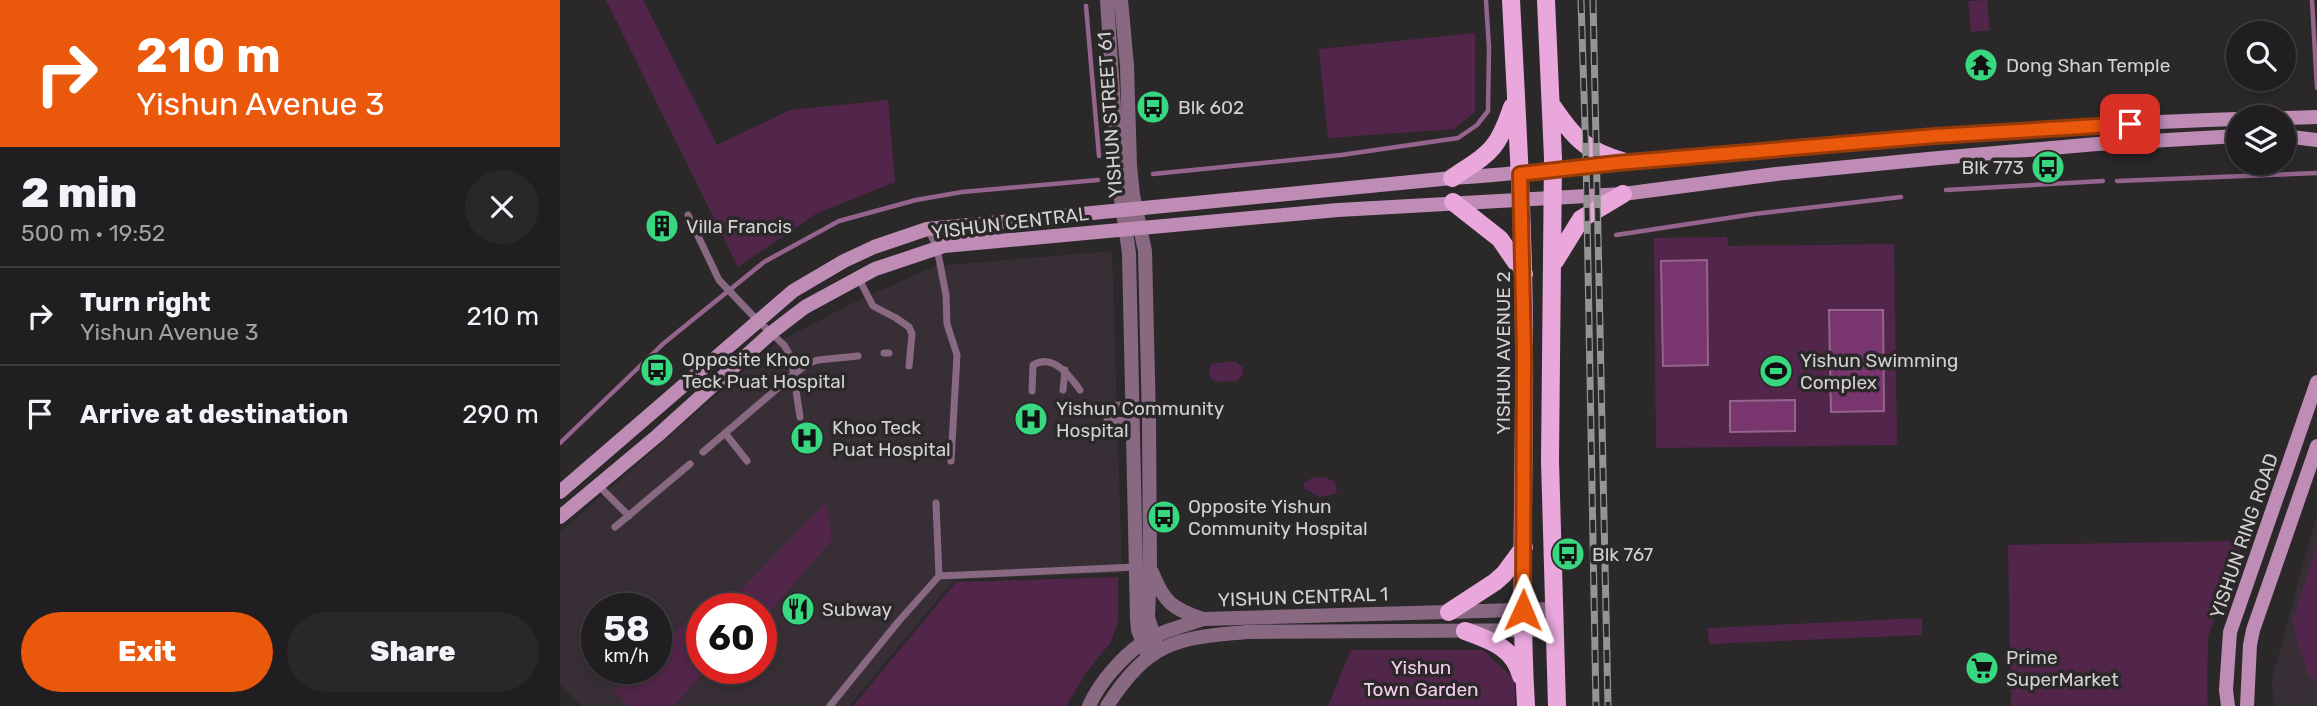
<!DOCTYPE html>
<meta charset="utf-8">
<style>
body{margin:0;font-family:Rubik,sans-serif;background:#282729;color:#f1f3f6;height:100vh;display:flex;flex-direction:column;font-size:26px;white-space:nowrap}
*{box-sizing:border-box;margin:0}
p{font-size:23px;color:#a2a2a5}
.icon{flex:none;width:38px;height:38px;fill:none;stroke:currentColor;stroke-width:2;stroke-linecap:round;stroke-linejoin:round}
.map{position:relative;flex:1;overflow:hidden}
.panel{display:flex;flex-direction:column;background:#201e20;width:560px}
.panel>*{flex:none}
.banner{background:#ea580c;color:#fff;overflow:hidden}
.tools{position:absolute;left:1666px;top:21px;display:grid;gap:14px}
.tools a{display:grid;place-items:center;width:70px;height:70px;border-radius:50%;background:#201e20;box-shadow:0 4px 10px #0003,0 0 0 2px #3d3c3e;font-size:35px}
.speed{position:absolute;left:21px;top:593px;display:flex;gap:14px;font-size:35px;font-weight:700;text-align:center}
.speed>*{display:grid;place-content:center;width:91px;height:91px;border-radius:50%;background:#201e20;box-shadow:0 4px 10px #0003,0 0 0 2px #3d3c3e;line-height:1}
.speed small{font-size:18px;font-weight:400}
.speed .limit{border:10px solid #d22;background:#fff;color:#111}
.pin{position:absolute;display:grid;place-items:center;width:60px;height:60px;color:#fff;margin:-30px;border-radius:14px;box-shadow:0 4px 10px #0006}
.me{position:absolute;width:77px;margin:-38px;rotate:1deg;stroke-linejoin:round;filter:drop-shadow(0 0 5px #0008)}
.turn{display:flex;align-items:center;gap:24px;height:147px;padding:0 21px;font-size:32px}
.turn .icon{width:91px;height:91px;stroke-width:2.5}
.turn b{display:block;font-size:49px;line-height:60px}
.round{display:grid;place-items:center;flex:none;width:74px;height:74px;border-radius:37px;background:#282729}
.summary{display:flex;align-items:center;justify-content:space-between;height:119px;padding:0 21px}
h1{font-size:42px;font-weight:800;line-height:52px}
.primary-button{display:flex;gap:14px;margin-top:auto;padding:14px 21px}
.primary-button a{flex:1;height:80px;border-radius:42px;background:#ea580c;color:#fff;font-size:28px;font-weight:800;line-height:80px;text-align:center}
.primary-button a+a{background:#282729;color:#f1f3f6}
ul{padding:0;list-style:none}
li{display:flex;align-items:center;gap:21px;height:98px;padding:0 21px;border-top:2px solid #3d3c3e}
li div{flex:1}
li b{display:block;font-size:26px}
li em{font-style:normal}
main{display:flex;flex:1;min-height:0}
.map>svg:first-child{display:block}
</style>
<main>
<section class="panel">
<div class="banner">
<div class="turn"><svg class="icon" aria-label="right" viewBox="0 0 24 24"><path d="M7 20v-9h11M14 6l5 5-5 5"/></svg><div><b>210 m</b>Yishun Avenue 3</div></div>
</div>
<div class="summary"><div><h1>2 min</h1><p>500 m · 19:52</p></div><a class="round"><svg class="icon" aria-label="close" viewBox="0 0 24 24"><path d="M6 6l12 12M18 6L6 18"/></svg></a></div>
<ul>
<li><svg class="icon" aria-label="right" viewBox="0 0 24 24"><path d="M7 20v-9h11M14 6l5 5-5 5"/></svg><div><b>Turn right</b><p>Yishun Avenue 3</p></div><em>210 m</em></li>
<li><svg class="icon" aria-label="arrive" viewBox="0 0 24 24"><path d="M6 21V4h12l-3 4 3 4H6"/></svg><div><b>Arrive at destination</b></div><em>290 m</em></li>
</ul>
<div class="primary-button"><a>Exit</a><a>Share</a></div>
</section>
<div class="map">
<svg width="1757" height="706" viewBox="0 0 1757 706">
<rect width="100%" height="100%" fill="#2b282a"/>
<path fill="#372f35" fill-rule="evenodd" d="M552 251 562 573 395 579 289 706H22L0 685V532L215 344 291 304 375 266ZM37 609H96V668H37ZM142 609H201V668H142Z
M1757 514V706H1714L1712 680Z"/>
<path fill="#52264a" d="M46 0H83L157 145 230 110 328 100 335 182 256 214 178 267Z
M1427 0 1430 30 1411 32 1408 1Z
M915 33V112L894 129 768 138 759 49Z
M1167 237 1168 246 1334 244 1337 445 1096 448 1094 238Z
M675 361 683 368V374L677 381 658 382 651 379 649 369 652 364Z
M764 477 775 482 777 493 759 497 744 488 743 484 752 478Z
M267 501 272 540 201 622V609H174L170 601Z
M1683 541 1648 636 1647 691 1648 706H1451L1448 545Z
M1757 545V684L1749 676 1737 642 1733 619Z
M558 577V621L551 642 526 673 506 706H293L396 582Z
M134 614 142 631V668L147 669 114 706H70L53 691 77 669 96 668V650Z
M1362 618V635L1149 644 1148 628Z
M791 650H923L955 680V706H768Z"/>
<path fill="#79356e" stroke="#94648c" stroke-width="2" d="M1147 260 1148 365 1103 366 1101 261Z
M1269 310H1323L1324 411 1271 412Z
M1235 400V431L1170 432V401Z"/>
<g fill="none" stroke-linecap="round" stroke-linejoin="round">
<path stroke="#94648c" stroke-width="4.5" d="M1752 0 1757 88
M526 6 539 156
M593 174 781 155 898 138 917 125 928 111 929 48 926 0
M1557 181 1757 173
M1386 190 1543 181
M1056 235 1194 214 1341 197
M0 443 104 343 204 262 279 221 356 200 402 192 538 180"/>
<path stroke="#896982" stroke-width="7" d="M128 215 159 280 197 320 224 345 231 357 240 417
M368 229 377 248 386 295 387 324 397 355 391 461
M298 277 313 306 336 318 349 327 352 334 349 366
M324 353H329
M503 390 505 370
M472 391 473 365C493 353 510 376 520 390
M546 406 575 404
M547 420 575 421
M165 433 187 461
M143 452 233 375 249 363 258 360 298 356
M38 485 69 516
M55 527 130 464
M379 576 576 567
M270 706 338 622 379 576 376 503"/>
<path stroke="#896982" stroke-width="14" d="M547 0 559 185 569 253 577 618 578 630 588 656
M561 0 567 66 570 166 573 195 585 251 589 420 590 568 588 617 598 650
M592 572C604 602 612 609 643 619
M529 706C539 683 561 658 582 643 600 631 624 626 644 619L993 609
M547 706C589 642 614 638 687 632L994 630"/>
<path stroke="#bf8cb5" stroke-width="14" d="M1724 118 1757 117
M1724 136 1757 140
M0 492 233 291 284 261 314 247 367 229 892 178C950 175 1007 167 1065 162 1269 144 1474 125 1678 119
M0 517 97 436 211 333 245 307 315 269 384 246 778 210 1063 194 1216 174 1368 159 1537 144 1678 136
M1668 706 1666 690 1670 632 1757 382
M1687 706 1690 645 1693 630 1757 446"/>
<path stroke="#e9a7dc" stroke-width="18" d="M951 0C957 117 964 233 964 350 965 469 959 588 966 706
M986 0 993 158 990 461 997 706
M991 104C1013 137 1025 151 1065 162
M892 178C929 153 937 152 952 107
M893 202 940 239 964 274
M995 261 1021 219 1063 194
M889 612 935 582 944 574 964 547
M905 631C929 640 954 647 961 676"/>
<defs>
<path id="rail" d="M1021 0 1026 157 1036 706
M1033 0 1048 706"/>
</defs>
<use href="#rail" stroke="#969395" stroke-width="7"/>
<use href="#rail" stroke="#2b282a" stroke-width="4.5" stroke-dasharray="13" stroke-linecap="butt"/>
</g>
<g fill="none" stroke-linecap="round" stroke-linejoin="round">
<defs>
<path id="route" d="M963 610 964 350 960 174 1057 163 1375 136 1570 124"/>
</defs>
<use href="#route" stroke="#983908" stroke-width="18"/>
<use href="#route" stroke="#ea580c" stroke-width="12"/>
</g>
<defs>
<symbol id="temple-disc" viewBox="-11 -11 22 22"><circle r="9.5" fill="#37d880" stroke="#2b282a"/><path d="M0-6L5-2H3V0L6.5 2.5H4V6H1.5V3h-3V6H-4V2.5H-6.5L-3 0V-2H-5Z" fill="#111"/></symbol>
<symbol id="bus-disc" viewBox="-11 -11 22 22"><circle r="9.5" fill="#37d880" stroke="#2b282a"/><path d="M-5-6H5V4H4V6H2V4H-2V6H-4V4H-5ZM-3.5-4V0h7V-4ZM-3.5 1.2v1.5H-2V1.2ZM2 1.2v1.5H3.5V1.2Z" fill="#111"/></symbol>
<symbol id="building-disc" viewBox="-11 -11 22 22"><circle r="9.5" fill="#37d880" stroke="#2b282a"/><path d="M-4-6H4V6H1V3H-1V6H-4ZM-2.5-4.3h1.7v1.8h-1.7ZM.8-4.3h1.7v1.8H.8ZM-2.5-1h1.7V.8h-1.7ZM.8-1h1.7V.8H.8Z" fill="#111"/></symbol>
<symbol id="stadium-disc" viewBox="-11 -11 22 22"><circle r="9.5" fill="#37d880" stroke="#2b282a"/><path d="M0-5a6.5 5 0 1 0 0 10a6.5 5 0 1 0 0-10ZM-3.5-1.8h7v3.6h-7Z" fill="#111"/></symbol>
<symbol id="hospital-disc" viewBox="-11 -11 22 22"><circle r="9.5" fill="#37d880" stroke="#2b282a"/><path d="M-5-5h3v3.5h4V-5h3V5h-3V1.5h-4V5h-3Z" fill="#111"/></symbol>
<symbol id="restaurant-disc" viewBox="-11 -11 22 22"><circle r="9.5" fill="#37d880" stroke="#2b282a"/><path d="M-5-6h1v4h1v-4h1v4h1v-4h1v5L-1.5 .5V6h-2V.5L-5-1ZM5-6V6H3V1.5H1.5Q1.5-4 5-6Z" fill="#111"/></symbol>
<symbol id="supermarket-disc" viewBox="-11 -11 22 22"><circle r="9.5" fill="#37d880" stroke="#2b282a"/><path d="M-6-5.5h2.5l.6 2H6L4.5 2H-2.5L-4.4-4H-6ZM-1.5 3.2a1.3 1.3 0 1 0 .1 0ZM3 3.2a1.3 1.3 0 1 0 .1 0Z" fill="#111"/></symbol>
</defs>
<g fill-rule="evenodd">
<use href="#temple-disc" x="1402" y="46" width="38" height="38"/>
<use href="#bus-disc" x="574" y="88" width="38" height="38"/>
<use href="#bus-disc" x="1469" y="148" width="38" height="38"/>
<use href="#building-disc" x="83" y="207" width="38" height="38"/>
<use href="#bus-disc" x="78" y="351" width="38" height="38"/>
<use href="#stadium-disc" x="1197" y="352" width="38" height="38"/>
<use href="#hospital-disc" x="452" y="400" width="38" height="38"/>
<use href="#hospital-disc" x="228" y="419" width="38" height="38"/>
<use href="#bus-disc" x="585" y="498" width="38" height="38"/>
<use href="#bus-disc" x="989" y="535" width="38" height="38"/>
<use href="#restaurant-disc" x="219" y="590" width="38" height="38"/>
<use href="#supermarket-disc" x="1403" y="649" width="38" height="38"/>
</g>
<g text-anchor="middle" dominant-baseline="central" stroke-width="7" stroke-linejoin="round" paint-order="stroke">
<g font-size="19" fill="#d4d1d3" stroke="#2b282a" text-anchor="start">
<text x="1446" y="65">Dong Shan Temple</text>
<text x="618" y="107">Blk 602</text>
<text x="1464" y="167" text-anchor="end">Blk 773</text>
<text x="126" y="226">Villa Francis</text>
<text x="122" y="359">Opposite Khoo<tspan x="122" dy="22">Teck Puat Hospital</tspan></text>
<text x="1240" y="360">Yishun Swimming<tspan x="1240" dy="22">Complex</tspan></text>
<text x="496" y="408">Yishun Community<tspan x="496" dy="22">Hospital</tspan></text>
<text x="272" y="427">Khoo Teck<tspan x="272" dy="22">Puat Hospital</tspan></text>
<text x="628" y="506">Opposite Yishun<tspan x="628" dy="22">Community Hospital</tspan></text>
<text x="1032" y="554">Blk 767</text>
<text x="262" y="609">Subway</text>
<text x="1446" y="657">Prime<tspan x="1446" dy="22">SuperMarket</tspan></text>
</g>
<g font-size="19" fill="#d4d1d3" stroke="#2b282a">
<text transform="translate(550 115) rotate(-94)">YISHUN STREET 61</text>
<text transform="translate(450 223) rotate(-7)">YISHUN CENTRAL</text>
<text transform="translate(943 353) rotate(-90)">YISHUN AVENUE 2</text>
<text transform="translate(1684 536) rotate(-71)">YISHUN RING ROAD</text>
<text transform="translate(743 597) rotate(-2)">YISHUN CENTRAL 1</text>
</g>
<g font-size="19" fill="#f6ceed" stroke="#2b282a">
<text x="861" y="667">Yishun<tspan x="861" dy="22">Town Garden</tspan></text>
</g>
</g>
</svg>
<div class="tools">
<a><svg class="icon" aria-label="search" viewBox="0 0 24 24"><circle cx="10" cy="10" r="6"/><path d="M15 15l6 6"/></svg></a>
<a><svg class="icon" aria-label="layers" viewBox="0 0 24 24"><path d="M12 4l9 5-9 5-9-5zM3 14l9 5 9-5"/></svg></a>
</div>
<div class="speed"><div>58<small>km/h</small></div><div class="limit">60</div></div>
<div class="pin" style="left:1570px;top:124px;background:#d93025"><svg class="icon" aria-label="arrive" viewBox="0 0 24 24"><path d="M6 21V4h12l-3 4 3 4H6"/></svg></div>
<svg class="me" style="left:963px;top:610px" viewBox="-20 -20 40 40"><path d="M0-17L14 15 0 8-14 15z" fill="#ea580c" stroke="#fff" stroke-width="4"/></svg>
</div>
</main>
